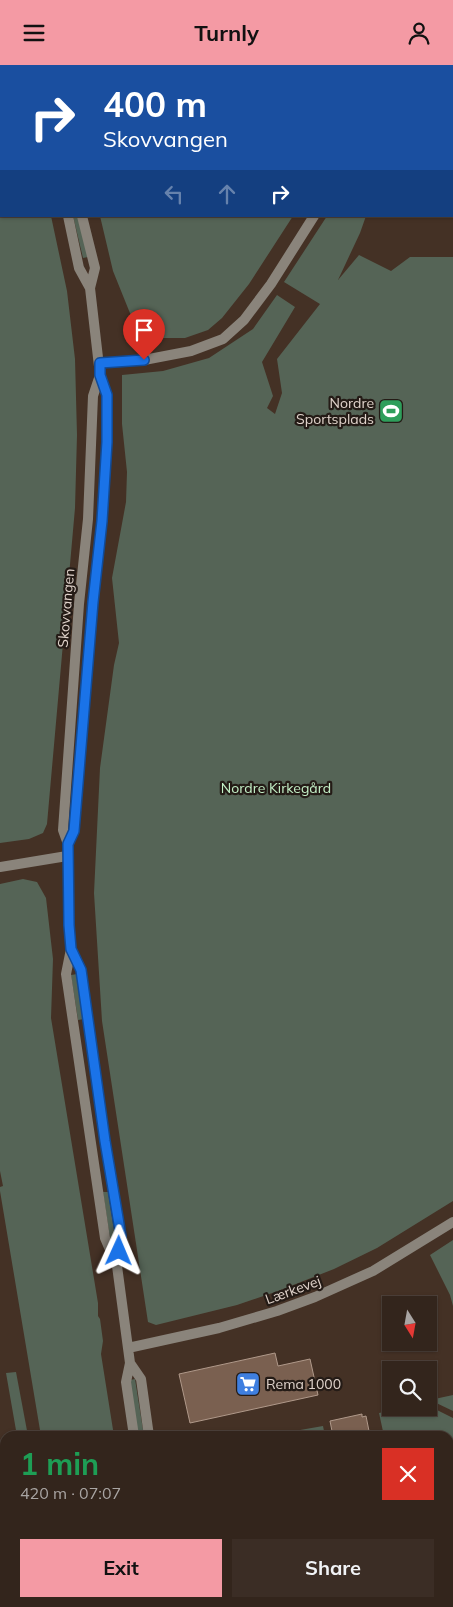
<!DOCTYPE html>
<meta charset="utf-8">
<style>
body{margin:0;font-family:Mulish,sans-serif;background:#3b2d25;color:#f1f3f6;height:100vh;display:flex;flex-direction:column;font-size:19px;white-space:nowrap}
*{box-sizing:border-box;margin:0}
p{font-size:16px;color:#a9a5a3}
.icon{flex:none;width:28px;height:28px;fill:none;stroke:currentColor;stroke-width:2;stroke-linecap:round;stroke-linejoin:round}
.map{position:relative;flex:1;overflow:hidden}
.side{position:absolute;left:0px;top:1366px;width:454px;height:176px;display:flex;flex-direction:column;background:#33251c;border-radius:15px 15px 0 0;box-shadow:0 1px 4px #0004,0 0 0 1px #4e423b}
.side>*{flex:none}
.guide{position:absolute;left:0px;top:0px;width:454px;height:152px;box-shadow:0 1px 4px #0004,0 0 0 1px #4e423b;background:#1a4fa0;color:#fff;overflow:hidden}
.needle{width:32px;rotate:169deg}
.controls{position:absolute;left:382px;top:1231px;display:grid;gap:10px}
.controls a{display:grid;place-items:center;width:55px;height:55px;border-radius:0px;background:#33251c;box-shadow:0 1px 4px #0004,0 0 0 1px #4e423b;font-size:25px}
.pin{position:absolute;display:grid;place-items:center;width:42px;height:42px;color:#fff;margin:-51px -21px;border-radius:50% 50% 50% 0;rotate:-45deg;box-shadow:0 0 5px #0007}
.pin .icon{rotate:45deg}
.me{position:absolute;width:55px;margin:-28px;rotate:1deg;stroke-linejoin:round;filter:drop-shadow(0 0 4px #0008)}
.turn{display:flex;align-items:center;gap:18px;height:105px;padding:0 20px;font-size:22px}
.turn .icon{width:65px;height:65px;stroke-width:2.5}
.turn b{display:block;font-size:35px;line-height:42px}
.lanes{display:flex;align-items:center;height:48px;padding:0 20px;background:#0003;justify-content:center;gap:25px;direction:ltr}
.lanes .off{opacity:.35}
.round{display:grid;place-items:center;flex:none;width:52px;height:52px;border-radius:0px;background:#3b2d25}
.overview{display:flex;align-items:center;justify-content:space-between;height:85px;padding:0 20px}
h1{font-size:30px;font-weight:700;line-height:38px;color:#1e9e55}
.action{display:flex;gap:10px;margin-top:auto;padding:10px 20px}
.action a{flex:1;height:58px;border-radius:0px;background:#f49aa4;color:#111;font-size:20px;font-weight:700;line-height:58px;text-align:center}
.action a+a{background:#3b2d25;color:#f1f3f6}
header{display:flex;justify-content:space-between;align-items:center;height:65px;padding:0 20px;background:#f49aa4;color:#111;font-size:22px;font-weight:700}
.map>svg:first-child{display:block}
</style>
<header><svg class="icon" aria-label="menu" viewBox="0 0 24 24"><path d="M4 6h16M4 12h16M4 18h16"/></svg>Turnly<svg class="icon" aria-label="person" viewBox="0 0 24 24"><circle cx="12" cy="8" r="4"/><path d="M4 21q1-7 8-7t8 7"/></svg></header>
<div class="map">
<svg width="453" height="1542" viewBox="0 0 453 1542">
<rect width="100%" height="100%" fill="#443125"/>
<path fill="#556456" d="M0 0 2 1 1 151H51L67 226 75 294 77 370 75 443 47 759 43 768 29 774 0 778Z
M50 0H232V1H51Z
M73 151H79L88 192 83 193Z
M100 151H293L249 219 222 253 208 265 185 273H140L113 206Z
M327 151H366L360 168 338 215 359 190 391 206 410 192H453V1136L377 1183 334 1204 278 1226 237 1240 156 1260 148 1257 102 956 94 828 100 703 114 600 119 578 112 513 126 437 127 407 122 359V310L163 306 209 293 253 264 277 230 295 242 262 297 273 331 267 343 275 349 282 328 277 294 320 239 284 217Z
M23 814 37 817 46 833 53 894 51 953 98 1238V1251L100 1254 103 1276 101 1289 114 1371H41L0 1126V1122L3 1121 0 1106V819Z
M77 909 84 954 78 955 71 910Z
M103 1127H108L115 1172 110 1173Z
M453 1175V1241L450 1230 430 1190Z
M16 1307 28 1371H17L6 1308Z
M135 1314 144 1371H138L130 1315Z
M453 1330V1346L430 1335Z
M429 1341 453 1353V1487L449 1488V1371H384L379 1348 404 1343 429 1342Z
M323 1361 325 1371H283V1368Z
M193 1538H253L254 1542H195Z"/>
<path fill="#7a6050" stroke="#b0998a" d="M275 1288 278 1301 310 1294 318 1330 190 1358 179 1309Z
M362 1349V1352L366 1351 370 1371H333L330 1356Z"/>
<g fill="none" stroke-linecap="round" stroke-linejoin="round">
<path stroke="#8a847b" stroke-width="10" d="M390 0V1
M100 298 144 295 191 286 223 274 244 255 271 219 314 151
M0 802 67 791
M366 1538 368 1542"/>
<path stroke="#8a847b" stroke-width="10" d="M17 0 18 1
M33 0 34 1
M68 151 79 203 90 223
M82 151 95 203 90 223 100 310 93 331 88 454 79 539 63 765 68 779 69 860 71 884 66 909 105 1173 117 1201 130 1298 126 1317 134 1371
M68 779 74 766 93 537 102 456 107 377V330L100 310
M71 884 81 905 105 1076 121 1171 117 1200
M128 1283 219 1263 277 1246 315 1232 373 1206 453 1157
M130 1298 141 1314 149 1371
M171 1538 172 1542"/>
</g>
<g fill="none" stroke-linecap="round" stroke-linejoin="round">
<defs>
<path id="route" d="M119 1186 121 1171 105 1076 81 905 71 884 69 860 68 779 74 766 93 537 102 456 107 377V330L100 310V298L144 295"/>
</defs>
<use href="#route" stroke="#114b97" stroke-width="12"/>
<use href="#route" stroke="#1a73e8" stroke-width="9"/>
</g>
<defs>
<symbol id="stadium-square" viewBox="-11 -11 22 22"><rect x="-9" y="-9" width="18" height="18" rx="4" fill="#2e9e5b" stroke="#241b16"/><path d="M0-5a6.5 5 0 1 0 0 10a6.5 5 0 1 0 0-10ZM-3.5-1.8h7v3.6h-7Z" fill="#fff"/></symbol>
<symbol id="supermarket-square" viewBox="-11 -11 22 22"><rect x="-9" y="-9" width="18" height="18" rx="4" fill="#3f7fe0" stroke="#241b16"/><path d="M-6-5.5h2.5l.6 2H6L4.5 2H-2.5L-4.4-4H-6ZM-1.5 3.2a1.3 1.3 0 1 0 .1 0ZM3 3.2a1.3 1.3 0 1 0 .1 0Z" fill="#fff"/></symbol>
</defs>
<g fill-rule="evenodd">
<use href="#stadium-square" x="377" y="332" width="28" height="28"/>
<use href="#supermarket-square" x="234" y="1305" width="28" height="28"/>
</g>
<g text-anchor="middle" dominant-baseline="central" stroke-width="4.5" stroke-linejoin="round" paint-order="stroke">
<g font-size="14" fill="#e0d3cb" stroke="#241b16" text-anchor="end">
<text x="374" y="338">Nordre<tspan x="374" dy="16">Sportsplads</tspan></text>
<text x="266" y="1319" text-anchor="start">Rema 1000</text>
</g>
<g font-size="14" fill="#e0d3cb" stroke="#241b16">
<text transform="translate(66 543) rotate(-85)">Skovvangen</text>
<text transform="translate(293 1225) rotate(-20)">Lærkevej</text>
</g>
<g font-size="14" fill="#c4f0c7" stroke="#241b16">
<text x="276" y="723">Nordre Kirkegård</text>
</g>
</g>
</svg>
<div class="controls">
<a><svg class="needle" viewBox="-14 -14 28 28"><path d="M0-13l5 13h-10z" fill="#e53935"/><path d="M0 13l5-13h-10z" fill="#a9a5a3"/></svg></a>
<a><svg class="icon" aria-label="search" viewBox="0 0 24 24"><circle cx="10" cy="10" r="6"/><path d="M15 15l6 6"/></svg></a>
</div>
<div class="pin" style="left:144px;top:295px;background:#d93025"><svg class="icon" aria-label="arrive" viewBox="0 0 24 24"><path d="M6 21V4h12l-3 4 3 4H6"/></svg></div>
<svg class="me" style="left:119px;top:1186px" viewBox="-20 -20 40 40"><path d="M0-17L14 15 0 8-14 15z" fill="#1a73e8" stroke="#fff" stroke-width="4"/></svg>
<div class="guide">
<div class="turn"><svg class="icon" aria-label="right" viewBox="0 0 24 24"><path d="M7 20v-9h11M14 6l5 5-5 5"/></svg><div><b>400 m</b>Skovvangen</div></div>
<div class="lanes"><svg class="icon off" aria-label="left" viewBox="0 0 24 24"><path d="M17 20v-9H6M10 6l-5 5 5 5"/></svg><svg class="icon off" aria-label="ahead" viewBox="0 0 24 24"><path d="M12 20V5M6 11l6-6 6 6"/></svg><svg class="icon" aria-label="right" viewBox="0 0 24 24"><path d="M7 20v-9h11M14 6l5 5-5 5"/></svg></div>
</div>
<section class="side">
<div class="overview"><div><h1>1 min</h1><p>420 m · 07:07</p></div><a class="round" style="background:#d93025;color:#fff"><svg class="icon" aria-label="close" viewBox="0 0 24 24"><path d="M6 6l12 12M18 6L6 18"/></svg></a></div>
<div class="action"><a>Exit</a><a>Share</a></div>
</section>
</div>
